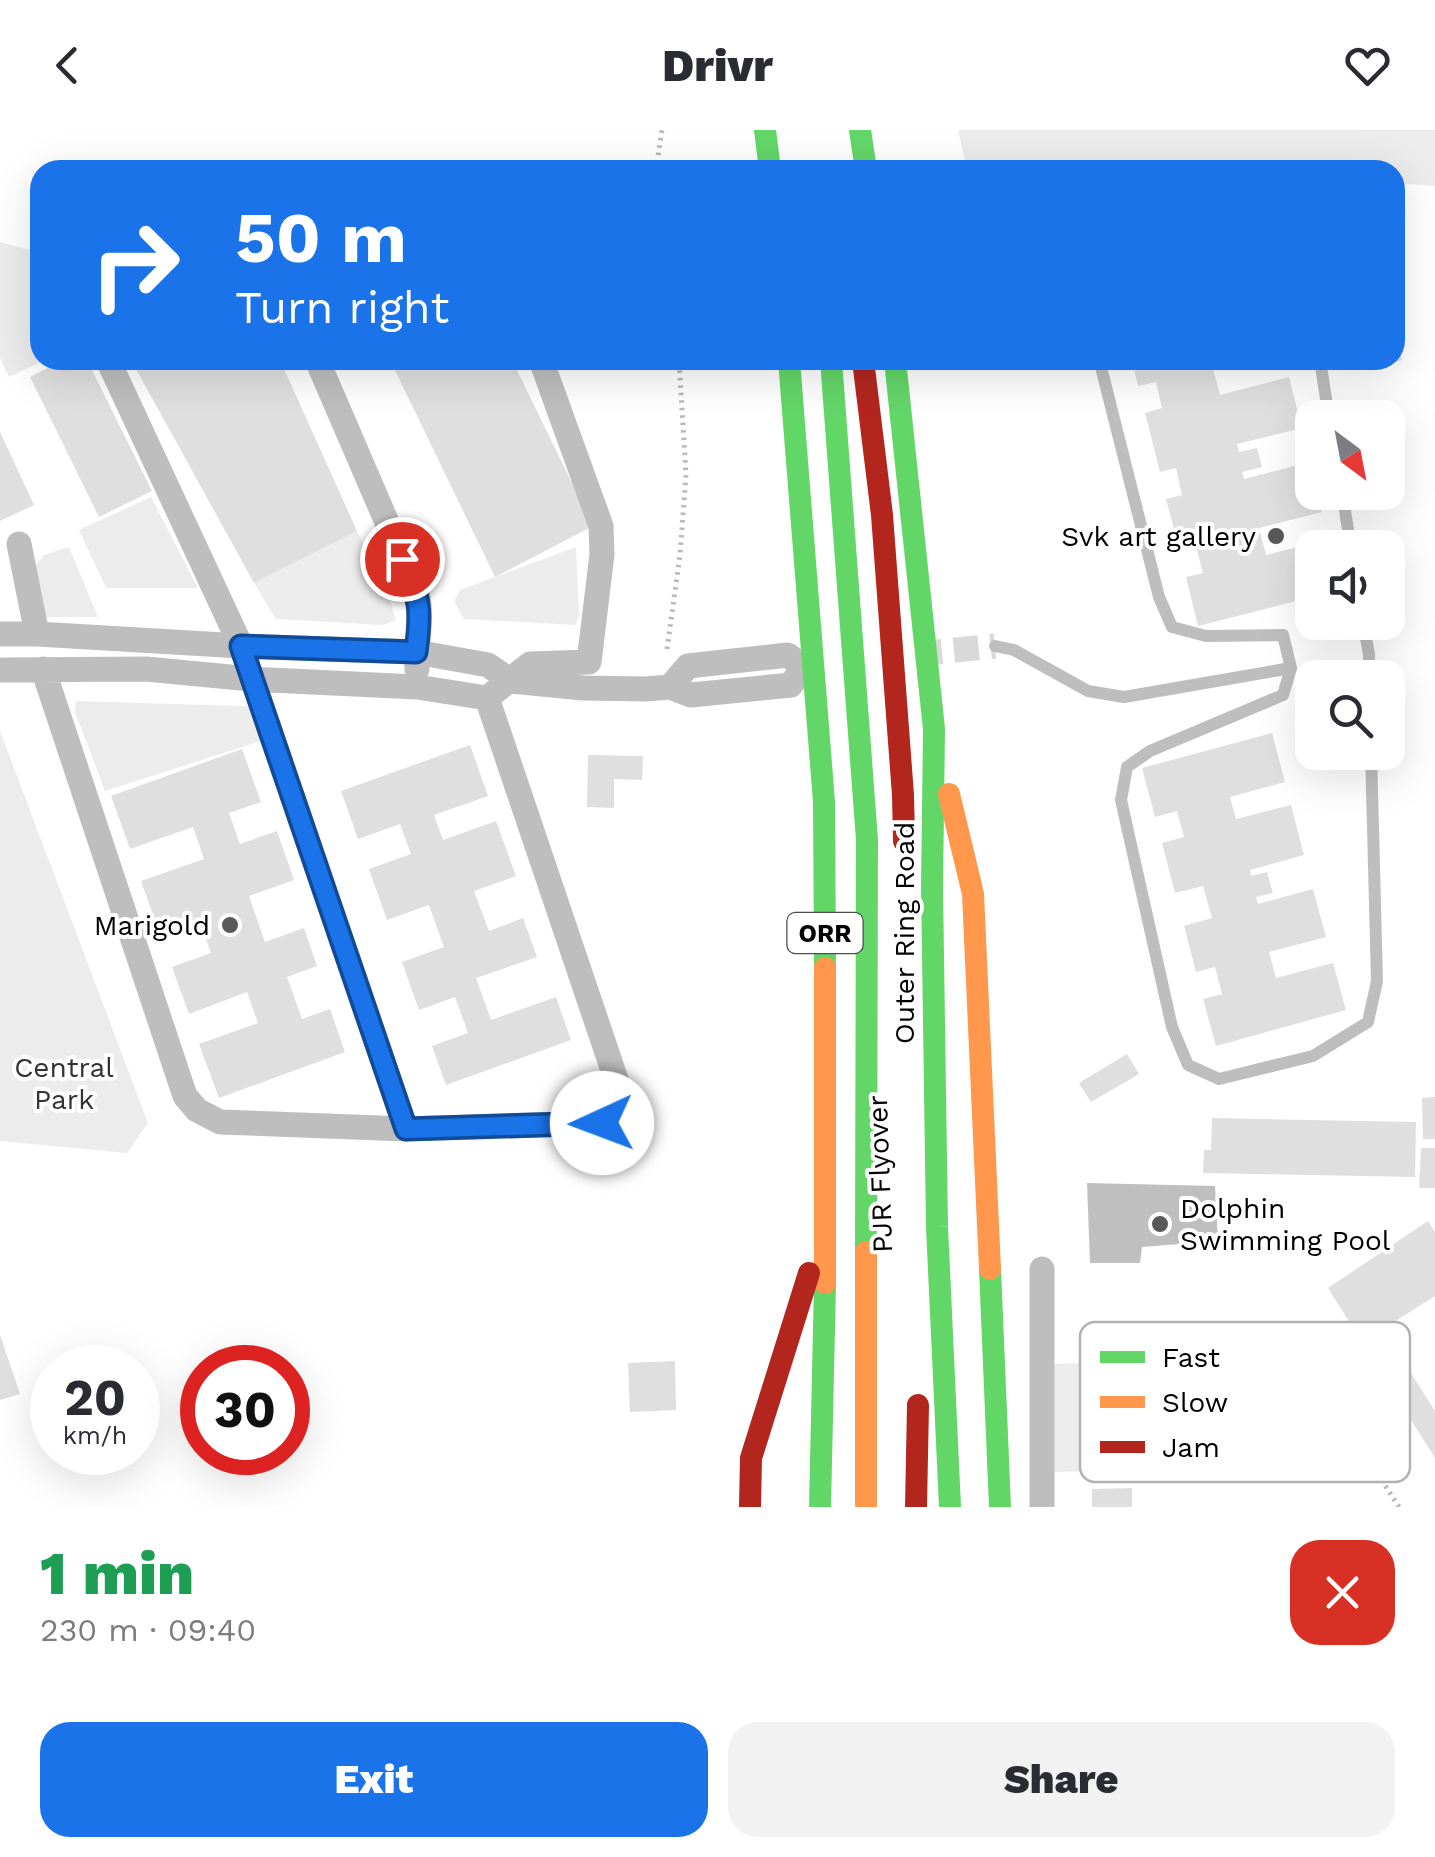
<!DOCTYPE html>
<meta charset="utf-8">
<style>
body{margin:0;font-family:"Work Sans",sans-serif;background:#f2f2f3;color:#2b2b33;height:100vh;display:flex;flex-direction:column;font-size:38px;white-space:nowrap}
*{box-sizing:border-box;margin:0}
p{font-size:32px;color:#7c7c81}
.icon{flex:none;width:55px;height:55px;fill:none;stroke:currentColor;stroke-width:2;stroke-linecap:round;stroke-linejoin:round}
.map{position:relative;height:1377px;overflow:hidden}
.panel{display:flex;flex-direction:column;background:#fff;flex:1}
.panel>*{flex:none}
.banner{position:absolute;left:30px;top:30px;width:1375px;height:210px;border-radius:30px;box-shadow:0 10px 40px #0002;background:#1a73e8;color:#fff;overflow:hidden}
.needle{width:65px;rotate:148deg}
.buttons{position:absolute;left:1295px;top:270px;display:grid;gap:20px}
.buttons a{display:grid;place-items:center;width:110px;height:110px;border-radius:20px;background:#fff;box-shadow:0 10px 40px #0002;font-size:50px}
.speed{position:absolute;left:30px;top:1215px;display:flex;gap:20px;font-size:50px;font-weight:700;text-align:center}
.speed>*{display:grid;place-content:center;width:130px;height:130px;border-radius:50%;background:#fff;box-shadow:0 10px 40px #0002;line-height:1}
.speed small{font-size:25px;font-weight:400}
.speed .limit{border:15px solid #d22;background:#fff;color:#111}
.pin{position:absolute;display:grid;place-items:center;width:85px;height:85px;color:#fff;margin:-42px;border:5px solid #fff;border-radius:50%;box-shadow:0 2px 10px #0007}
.me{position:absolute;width:110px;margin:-55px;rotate:268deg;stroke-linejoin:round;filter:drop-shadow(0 0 8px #0008)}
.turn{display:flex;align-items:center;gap:35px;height:210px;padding:0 40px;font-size:45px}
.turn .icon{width:130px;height:130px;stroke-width:2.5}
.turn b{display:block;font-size:70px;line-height:85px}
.round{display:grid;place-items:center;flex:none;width:105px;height:105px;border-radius:30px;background:#f2f2f3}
.head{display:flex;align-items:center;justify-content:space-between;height:170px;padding:0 40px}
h1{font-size:60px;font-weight:800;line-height:75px;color:#1e9e55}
.action{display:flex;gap:20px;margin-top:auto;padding:20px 40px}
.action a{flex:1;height:115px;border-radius:30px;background:#1a73e8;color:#fff;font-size:40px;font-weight:800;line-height:115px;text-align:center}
.action a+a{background:#f2f2f3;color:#2b2b33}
header{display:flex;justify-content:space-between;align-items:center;height:130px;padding:0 40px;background:#fff;font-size:45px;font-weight:800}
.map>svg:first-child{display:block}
</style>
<header><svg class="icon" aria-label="back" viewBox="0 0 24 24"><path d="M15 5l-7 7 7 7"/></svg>Drivr<svg class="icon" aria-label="heart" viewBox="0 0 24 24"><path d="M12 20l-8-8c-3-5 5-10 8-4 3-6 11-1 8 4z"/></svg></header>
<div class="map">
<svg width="1435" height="1377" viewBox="0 0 1435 1377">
<rect width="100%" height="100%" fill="#fff"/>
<path fill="#ececec" d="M958 0H1435V56L1395 53V40H967Z
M0 112 40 123V230H45L9 247 0 228Z
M151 367 198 458H106L79 400Z
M357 401 391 474 396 490 383 495 276 489 254 453Z
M69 417 98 487H43L34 437 44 425Z
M576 417 579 484 576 495 464 489 454 471 460 460Z
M76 571 269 577 276 606 105 661 75 582Z
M0 601 148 993 127 1023 0 1011Z
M1130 1232 1128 1340 1053 1342 1051 1234Z"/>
<path fill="#bfbfbf" d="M1087 1053 1215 1056 1218 1111 1142 1117 1140 1133H1090Z"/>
<path fill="#dfdfdf" d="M1396 207 1402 230 1373 238 1371 230H1395Z
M64 230H87L152 361 99 387 30 247Z
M131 230H280L357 401 254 453Z
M390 230H512L593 396 495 447Z
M1132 230H1238L1213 238 1220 265 1289 247 1302 298 1237 314 1239 322 1257 318 1262 337 1242 342 1244 349 1310 332 1312 362H1317L1322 382 1259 398 1266 425 1329 409 1331 418H1312V467L1198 496 1186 447 1203 443 1196 417 1180 421 1166 369 1182 365 1176 338 1160 342 1145 283 1162 278 1156 252 1138 256Z
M0 302 34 375 0 391Z
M1272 603 1285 652 1230 667 1236 689 1291 675 1304 725 1250 740 1251 746 1267 742 1273 763 1256 767 1258 774 1313 759 1326 807 1269 822 1276 848 1333 833 1346 880 1216 916 1203 869 1222 864 1215 837 1196 842 1184 796 1212 788 1203 756 1175 763 1162 713 1184 707 1177 681 1155 687 1142 638Z
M470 615 488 666 434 685 443 710 496 691 516 746 474 761 489 801 523 788 537 827 476 848 491 890 556 867 571 910 446 955 432 916 468 903 455 867 419 880 402 832 444 817 429 775 387 790 369 739 411 724 400 694 358 709 341 661Z
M242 619 261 672 229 683 240 714 277 701 294 750 249 766 265 812 304 798 317 836 287 847 302 889 330 879 345 922 219 968 199 914 258 893 247 862 189 884 172 837 211 823 200 791 160 805 141 751 204 729 193 697 130 719 111 666Z
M588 625 643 626 642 650 614 649V678L587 677Z
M1127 924 1139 944 1091 972 1079 953Z
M1435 967V1009H1423L1422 968Z
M1212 988 1416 992 1415 1047 1203 1043 1204 1020H1211Z
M1421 1018H1435V1058H1419Z
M1428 1091 1435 1102V1166L1383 1199 1435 1281V1328L1328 1158Z
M0 1205 20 1264 0 1270Z
M675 1231 676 1280 630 1282 628 1233Z
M1132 1358V1377H1092V1359Z"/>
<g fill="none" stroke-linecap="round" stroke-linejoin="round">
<path stroke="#d9d9d9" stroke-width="25" stroke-dasharray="25 12" stroke-linecap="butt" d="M917 524 995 516"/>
<path stroke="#b9b9b9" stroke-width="5" stroke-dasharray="2.5 5" stroke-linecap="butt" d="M656 40 662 0
M667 519 680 425 686 345 679 230
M1399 1377 1372 1335 1373 1325 1409 1299"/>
<path stroke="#bebebe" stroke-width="12" d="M1103 230 1102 241 1159 467 1172 497 1206 506 1283 505 1291 538 1283 565 1150 621 1127 637 1121 670 1172 897 1188 935 1219 949 1313 926 1368 892 1377 851 1371 622
M1320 230 1329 288
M1342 362 1351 418
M1363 492 1369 524V548
M995 516 1014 520 1088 561 1124 567 1291 538"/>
<path stroke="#bebebe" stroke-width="25" d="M108 230 241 516 406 999
M317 230 417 462C423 488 416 513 417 539
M19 414 37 504
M0 504H37L241 516 416 522 488 535 511 551 583 558 645 559 670 557 691 565 791 555 803 537 788 525 688 536 670 557
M43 539 185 966 197 980 220 992 406 999 602 993 621 980V964L487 568
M0 540 146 539 251 549 417 557 487 568 530 534 589 532 602 424 601 396 541 230
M1042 1139V1377"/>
<path stroke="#63d668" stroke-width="22" d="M765 0 770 40
M860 0 866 40
M789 230 824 672 825 838
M831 230 867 710 866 1122
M895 230 934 599 932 757 937 1097 950 1377
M990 1139 1000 1377
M820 1377 825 1153"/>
<path stroke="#ff974d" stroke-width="22" d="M949 664 973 764 990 1139
M825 838V1153
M866 1377V1122"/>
<path stroke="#b3261e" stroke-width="22" d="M863 230 882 385 903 665 904 711
M750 1377 751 1328 809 1143
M916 1377 918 1275"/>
</g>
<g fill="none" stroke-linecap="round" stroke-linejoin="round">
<defs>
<path id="route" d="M402 429C420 470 422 478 416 522L241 516 406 999 602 993"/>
</defs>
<use href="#route" stroke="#114b97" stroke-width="25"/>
<use href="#route" stroke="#1a73e8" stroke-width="18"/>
</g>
<g fill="#595959" stroke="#fff" stroke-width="4">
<circle cx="1276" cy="406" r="10"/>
<circle cx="230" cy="795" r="10"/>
<circle cx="1160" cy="1094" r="10"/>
</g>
<g text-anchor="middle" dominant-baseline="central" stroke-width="8" stroke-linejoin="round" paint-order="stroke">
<rect fill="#fff" stroke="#4c4c4c" stroke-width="2.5" x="787.5" y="783" width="75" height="40" rx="8"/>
<g font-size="25" font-weight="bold" fill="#000">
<text x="825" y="803">ORR</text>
</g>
<g font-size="28" fill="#000" stroke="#fff" text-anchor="end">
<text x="1256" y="406">Svk art gallery</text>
<text x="210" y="795">Marigold</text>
<text x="1180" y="1078" text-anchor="start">Dolphin<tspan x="1180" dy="32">Swimming Pool</tspan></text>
</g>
<g font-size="28" fill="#000" stroke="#fff">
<text transform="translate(904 803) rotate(-90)">Outer Ring Road</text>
<text transform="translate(880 1044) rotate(-92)">PJR Flyover</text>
</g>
<g font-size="28" fill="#333" stroke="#fff">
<text x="64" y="937">Central<tspan x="64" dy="32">Park</tspan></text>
</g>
</g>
<rect x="1080" y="1192" width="330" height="160" rx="15" fill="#fff" stroke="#b2b2b2" stroke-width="2.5"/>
<rect x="1100" y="1221" width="45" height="12" fill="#63d668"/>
<rect x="1100" y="1266" width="45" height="12" fill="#ff974d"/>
<rect x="1100" y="1311" width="45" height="12" fill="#b3261e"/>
<g font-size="28" fill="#000">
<text x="1162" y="1237">Fast</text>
<text x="1162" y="1282">Slow</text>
<text x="1162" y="1327">Jam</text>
</g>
</svg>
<div class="buttons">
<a><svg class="needle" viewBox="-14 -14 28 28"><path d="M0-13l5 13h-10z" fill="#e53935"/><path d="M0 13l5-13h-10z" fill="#7c7c81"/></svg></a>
<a><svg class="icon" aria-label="sound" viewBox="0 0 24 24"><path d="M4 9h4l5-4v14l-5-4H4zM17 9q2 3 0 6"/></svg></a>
<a><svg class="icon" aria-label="search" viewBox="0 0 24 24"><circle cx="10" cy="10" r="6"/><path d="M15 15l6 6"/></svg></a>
</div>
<div class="speed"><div>20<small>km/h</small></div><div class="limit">30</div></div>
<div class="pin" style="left:402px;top:429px;background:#d93025"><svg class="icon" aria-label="arrive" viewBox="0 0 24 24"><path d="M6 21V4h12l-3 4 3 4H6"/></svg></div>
<svg class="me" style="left:602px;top:993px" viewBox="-20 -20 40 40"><circle r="19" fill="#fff"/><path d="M0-13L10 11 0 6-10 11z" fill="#1a73e8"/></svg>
<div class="banner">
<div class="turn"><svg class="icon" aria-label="right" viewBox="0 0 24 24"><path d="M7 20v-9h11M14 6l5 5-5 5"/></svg><div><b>50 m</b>Turn right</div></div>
</div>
</div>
<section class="panel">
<div class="head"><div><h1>1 min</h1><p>230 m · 09:40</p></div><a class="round" style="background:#d93025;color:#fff"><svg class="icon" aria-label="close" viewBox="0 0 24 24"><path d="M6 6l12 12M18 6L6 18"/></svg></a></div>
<div class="action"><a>Exit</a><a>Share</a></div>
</section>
